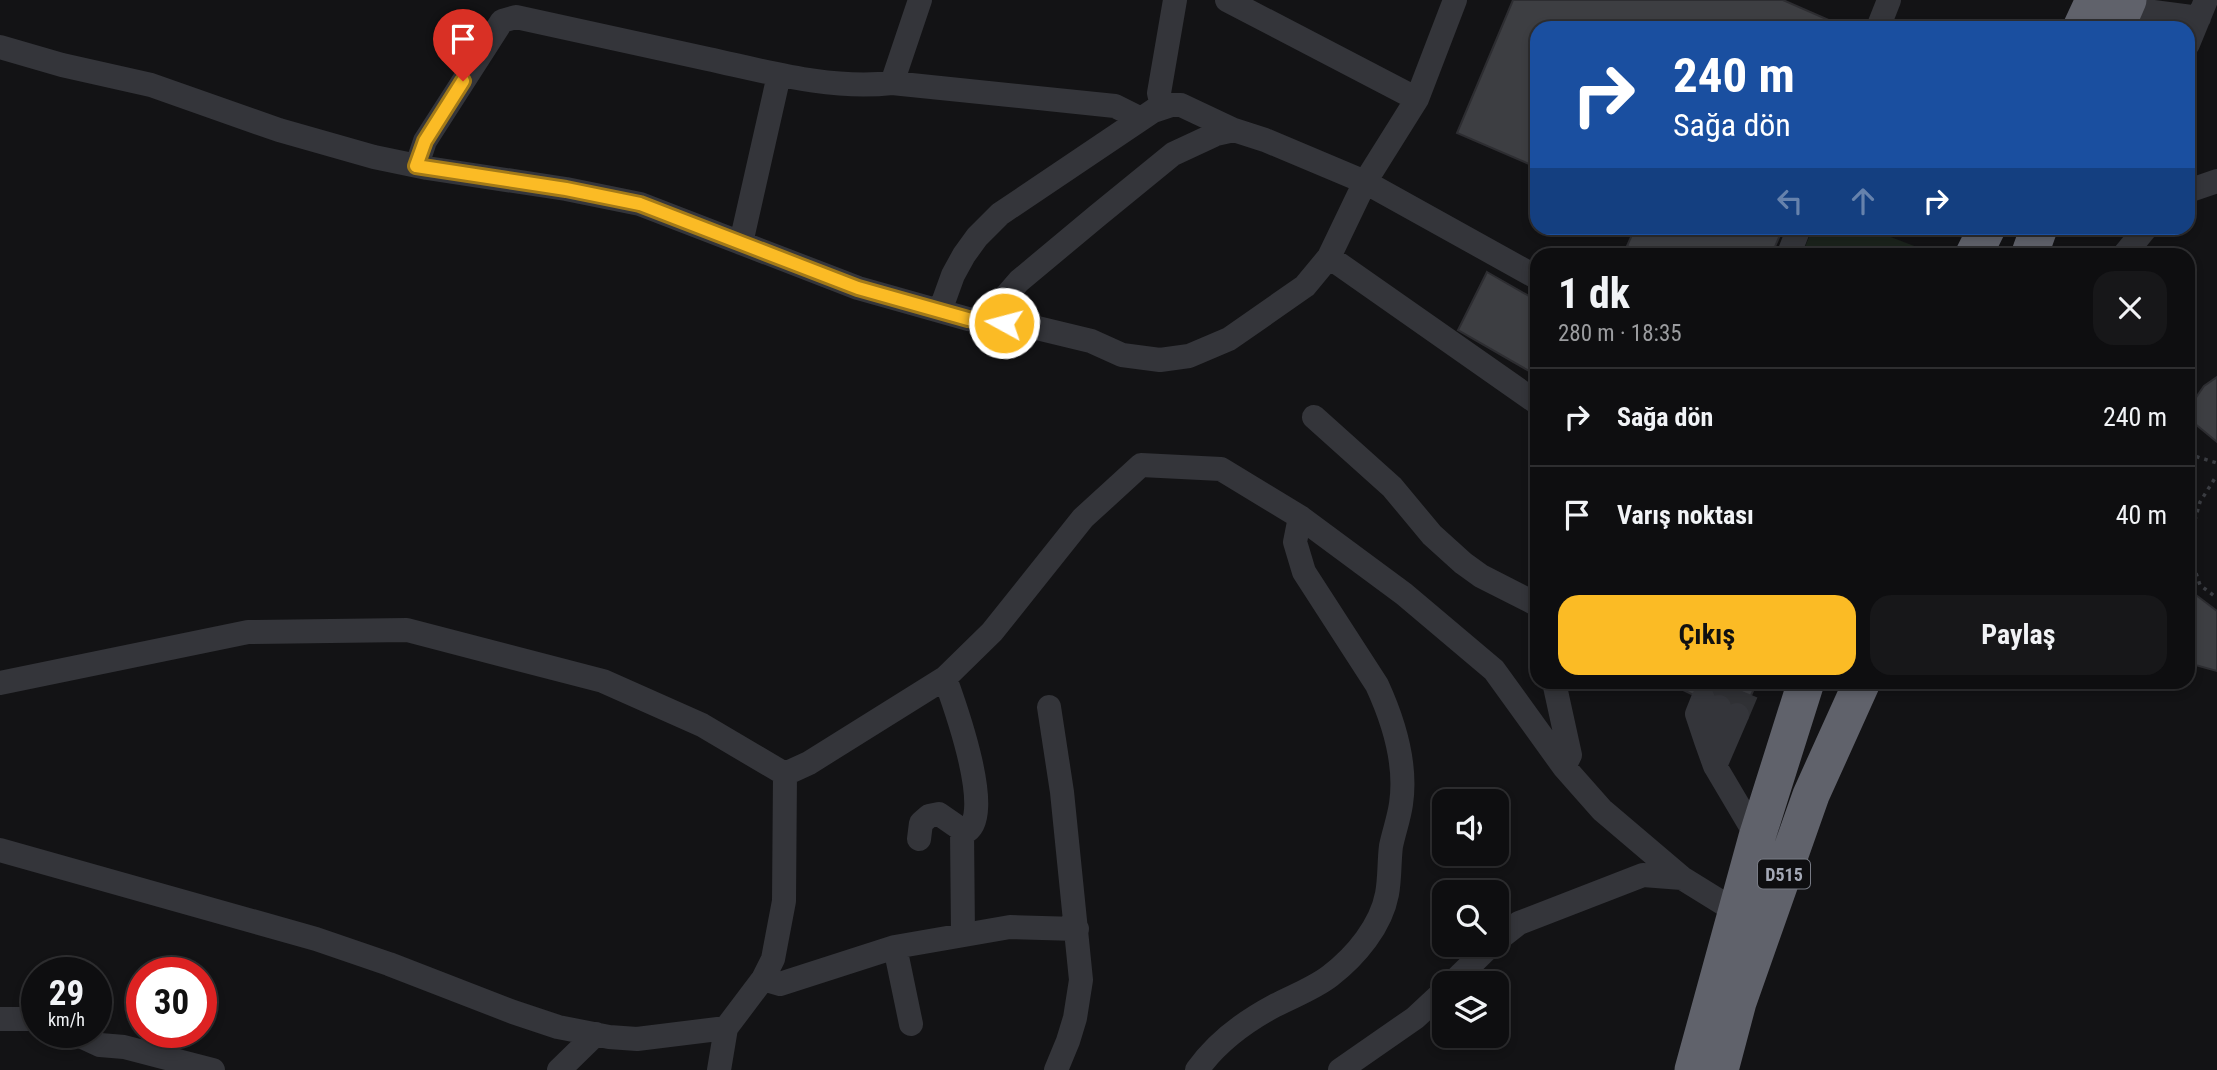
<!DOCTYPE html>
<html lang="tr">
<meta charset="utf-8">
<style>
body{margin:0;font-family:"Roboto Condensed",sans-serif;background:#171719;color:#f1f3f6;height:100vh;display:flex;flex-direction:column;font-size:26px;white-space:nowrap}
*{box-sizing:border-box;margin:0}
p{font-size:23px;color:#9b9c9f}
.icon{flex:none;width:38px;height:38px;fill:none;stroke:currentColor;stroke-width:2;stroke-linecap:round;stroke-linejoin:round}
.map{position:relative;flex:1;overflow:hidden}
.side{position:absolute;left:1530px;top:248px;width:665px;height:441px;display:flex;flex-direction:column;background:#0e0e10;border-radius:21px;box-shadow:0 4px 10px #0003,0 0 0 2px #2e2e30}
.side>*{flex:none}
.guide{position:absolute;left:1530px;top:21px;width:665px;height:214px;border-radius:21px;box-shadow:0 4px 10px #0003,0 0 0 2px #2e2e30;background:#1a4fa0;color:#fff;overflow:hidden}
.controls{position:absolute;left:1432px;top:789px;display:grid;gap:14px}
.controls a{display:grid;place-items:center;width:77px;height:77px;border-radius:14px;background:#0e0e10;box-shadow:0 4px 10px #0003,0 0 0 2px #2e2e30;font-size:35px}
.speed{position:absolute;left:21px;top:957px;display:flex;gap:14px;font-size:35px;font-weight:700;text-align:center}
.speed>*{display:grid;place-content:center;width:91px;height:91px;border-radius:50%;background:#0e0e10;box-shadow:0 4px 10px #0003,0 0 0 2px #2e2e30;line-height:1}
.speed small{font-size:18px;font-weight:400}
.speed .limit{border:10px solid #d22;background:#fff;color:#111}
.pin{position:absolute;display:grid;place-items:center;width:60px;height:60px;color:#fff;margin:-72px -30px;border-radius:50% 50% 50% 0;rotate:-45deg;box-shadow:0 0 7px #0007}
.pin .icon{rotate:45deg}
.me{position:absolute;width:77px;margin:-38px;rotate:277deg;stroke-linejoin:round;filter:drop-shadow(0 0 5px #0008)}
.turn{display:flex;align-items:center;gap:24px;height:147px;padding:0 28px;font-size:32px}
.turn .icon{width:91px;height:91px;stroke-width:2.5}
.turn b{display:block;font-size:49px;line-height:60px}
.lanes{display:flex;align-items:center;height:66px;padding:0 28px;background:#0003;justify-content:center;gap:35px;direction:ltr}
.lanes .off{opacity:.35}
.round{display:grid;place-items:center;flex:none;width:74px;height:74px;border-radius:21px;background:#171719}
.overview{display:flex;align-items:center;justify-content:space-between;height:119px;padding:0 28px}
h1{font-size:42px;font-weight:700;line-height:52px}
.button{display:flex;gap:14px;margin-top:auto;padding:14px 28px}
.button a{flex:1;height:80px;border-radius:21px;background:#fbbb25;color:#111;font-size:28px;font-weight:700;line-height:80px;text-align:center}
.button a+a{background:#171719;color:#f1f3f6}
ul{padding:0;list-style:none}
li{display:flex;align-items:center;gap:21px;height:98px;padding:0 28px;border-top:2px solid #2e2e30}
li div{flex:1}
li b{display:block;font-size:26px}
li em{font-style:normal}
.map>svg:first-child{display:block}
</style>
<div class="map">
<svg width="2217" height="1070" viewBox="0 0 2217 1070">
<rect width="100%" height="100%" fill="#131315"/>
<path fill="#1b231c" d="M1813 228H1867L1938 255 1801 256Z"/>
<path fill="#3d3e42" stroke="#2d2d31" stroke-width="2" d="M1513 0H1783L1831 21 1828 28H1536V167L1457 133Z
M1635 228H1783L1771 256H1649L1627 246Z
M1487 272 1536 300V375L1458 330Z
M2217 377V442L2188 418V409L2204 386Z
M2188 486 2196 493 2188 517Z
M2188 579 2192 592 2217 611V671L2188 663Z
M1680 682H1757L1741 718 1677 687Z"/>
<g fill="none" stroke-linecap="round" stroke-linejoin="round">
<path stroke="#303135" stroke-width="24" stroke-dasharray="24 12" stroke-linecap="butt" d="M1719 707 1729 682
M1737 715 1751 682"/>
<path stroke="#3a3c41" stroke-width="3.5" stroke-dasharray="3.5 5" stroke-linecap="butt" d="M2188 454 2217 463
M2188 545 2200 502 2217 475
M2188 549 2200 585 2217 598"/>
<path stroke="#34353a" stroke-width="24" d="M1227 0 1417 99
M2124 8 2199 18
M1878 28 1889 0
M2188 44 2206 0
M0 47 62 65 151 85 279 130 374 157 427 168 566 189 640 204 858 288 968 319 1033 327 1091 341 1122 355 1160 360 1189 356 1229 339 1305 286 1329 257 1365 182 1417 99 1455 0
M892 83 920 0
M1162 107 1159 93 1175 0
M417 165 425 141 502 21 516 17C580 31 644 45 708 59 768 72 831 90 892 83L1115 106 1141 119
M2188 191 2217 181
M741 243 779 75
M1788 256 1799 228
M2123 256 2146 228
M1329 257 1536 402
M940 311 953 275 964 255 977 237 1000 214 1153 111 1171 105H1181L1234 130
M1004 323 1006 296 1019 281 1097 216 1173 154 1216 134 1234 130 1265 140 1365 182 1536 277
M1314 417 1392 487 1432 535 1463 563 1481 576 1536 604
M1554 682 1570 755 1564 767
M0 683 248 632 407 630 603 681 702 725 785 774
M1703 699 1697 714 1706 741
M1049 707 1062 792 1081 980 1075 1018 1068 1041 1056 1070
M1719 707 1706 741 1715 766 1757 837
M1715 766 1737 715
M785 774 809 763 945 678 992 632 1083 518 1141 465 1221 469 1300 517 1404 594 1494 670 1564 767 1602 810 1682 878
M962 831 963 935
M919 839 921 823 929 816 939 814 965 832C996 818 954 703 945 678
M0 850 316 939 389 964 513 1012 558 1027 609 1037 637 1039 726 1028
M1496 941 1519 923 1643 875 1682 878 1737 912
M895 947 911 1024
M763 979 780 984 895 947 1010 927 1077 929
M1451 984 1491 945
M0 1019H37
M72 1032 100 1045 124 1047 213 1070
M559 1070 596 1034
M719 1070 726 1028 763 979 773 959 784 901 785 774
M1197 1070C1217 1042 1244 1022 1274 1006 1293 996 1313 989 1330 976 1356 956 1381 926 1387 894 1390 878 1389 862 1391 846 1394 832 1399 818 1401 804 1407 764 1394 722 1377 685L1304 572 1295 542 1300 517
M1340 1070 1415 1018 1444 991"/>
<path stroke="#60626b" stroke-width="37" d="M2081 28 2094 0
M2116 28 2128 0
M1973 256 1987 228
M2029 256 2039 228
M1693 1070 1757 837 1806 682
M1720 1070 1738 1002 1811 795 1862 682"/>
</g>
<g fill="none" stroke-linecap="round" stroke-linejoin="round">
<defs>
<path id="route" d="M463 81 425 141 416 166 566 189 640 204 858 288 968 319 1004 323"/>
</defs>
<use href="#route" stroke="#a37a18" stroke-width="18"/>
<use href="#route" stroke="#fbbb25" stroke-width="12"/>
</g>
<g text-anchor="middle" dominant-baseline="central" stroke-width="5" stroke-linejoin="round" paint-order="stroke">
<rect fill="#0e0e10" stroke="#777a84" stroke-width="2" x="1758" y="859.5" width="52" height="29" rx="5"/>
<g font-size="18" font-weight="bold" fill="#a4a9b6">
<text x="1784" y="874">D515</text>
</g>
</g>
</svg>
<div class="controls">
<a><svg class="icon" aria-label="sound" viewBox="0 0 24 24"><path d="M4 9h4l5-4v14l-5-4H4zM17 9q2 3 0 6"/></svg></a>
<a><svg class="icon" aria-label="search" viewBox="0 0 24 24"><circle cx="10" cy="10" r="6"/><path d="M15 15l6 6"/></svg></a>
<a><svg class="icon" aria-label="layers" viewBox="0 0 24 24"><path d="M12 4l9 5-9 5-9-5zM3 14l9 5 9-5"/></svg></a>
</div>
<div class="speed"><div>29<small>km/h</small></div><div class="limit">30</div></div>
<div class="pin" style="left:463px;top:81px;background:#d93025"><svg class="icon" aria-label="arrive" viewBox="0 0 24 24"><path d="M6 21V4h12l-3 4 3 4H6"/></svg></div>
<svg class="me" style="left:1004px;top:323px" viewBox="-20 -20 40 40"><circle r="17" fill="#fbbb25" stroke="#fff" stroke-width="3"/><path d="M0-11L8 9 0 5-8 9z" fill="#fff"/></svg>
<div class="guide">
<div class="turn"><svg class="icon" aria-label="right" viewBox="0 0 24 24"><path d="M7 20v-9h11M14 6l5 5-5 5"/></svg><div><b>240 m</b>Sağa dön</div></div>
<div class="lanes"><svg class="icon off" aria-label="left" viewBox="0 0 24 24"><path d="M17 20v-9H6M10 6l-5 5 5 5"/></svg><svg class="icon off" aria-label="ahead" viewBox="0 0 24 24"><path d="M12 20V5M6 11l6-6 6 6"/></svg><svg class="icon" aria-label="right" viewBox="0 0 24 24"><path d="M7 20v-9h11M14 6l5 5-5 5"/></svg></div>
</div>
<section class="side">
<div class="overview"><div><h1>1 dk</h1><p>280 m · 18:35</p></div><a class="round"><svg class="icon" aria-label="close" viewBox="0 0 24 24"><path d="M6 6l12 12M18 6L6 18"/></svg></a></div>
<ul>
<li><svg class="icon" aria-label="right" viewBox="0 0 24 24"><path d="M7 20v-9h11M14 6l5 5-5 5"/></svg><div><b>Sağa dön</b></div><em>240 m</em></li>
<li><svg class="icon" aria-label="arrive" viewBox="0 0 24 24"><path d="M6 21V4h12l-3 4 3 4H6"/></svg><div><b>Varış noktası</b></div><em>40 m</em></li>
</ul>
<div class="button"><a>Çıkış</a><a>Paylaş</a></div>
</section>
</div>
